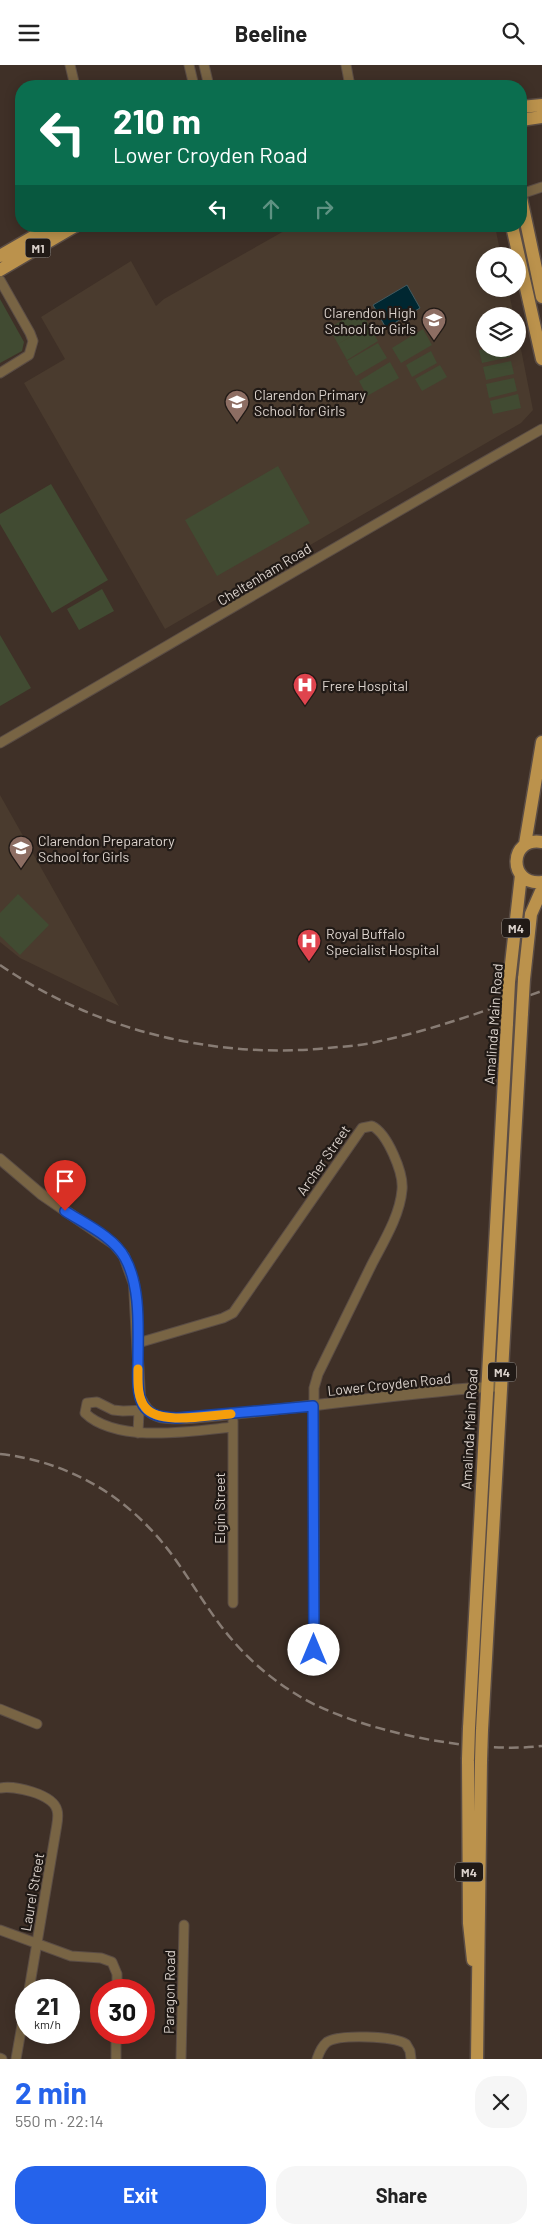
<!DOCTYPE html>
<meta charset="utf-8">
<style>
body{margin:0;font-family:Barlow,sans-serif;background:#f6f6f6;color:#222;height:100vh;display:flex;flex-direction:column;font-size:19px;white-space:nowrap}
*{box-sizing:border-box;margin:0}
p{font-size:16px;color:#767676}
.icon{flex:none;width:28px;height:28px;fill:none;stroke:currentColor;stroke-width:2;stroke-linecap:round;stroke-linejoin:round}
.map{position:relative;height:1994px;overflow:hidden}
.drawer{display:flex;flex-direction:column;background:#fff;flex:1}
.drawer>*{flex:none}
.banner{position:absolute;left:15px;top:15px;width:512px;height:152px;border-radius:20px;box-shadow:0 2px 12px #0003;background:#0b6e4f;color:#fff;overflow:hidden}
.buttons{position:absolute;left:476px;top:182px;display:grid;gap:10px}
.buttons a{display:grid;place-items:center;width:50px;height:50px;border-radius:50%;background:#fff;box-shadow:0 2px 12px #0003;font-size:25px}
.speed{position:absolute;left:15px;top:1914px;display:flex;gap:10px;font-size:25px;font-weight:700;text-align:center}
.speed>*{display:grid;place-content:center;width:65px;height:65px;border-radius:50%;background:#fff;box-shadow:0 2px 12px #0003;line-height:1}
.speed small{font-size:12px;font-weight:400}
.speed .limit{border:8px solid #d22;background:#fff;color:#111}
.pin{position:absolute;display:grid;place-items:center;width:42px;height:42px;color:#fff;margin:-51px -21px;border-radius:50% 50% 50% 0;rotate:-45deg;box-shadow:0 0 5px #0007}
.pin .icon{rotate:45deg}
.me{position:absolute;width:55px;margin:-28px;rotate:0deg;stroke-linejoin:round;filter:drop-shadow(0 0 4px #0008)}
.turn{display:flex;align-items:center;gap:18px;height:105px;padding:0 15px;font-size:22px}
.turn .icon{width:65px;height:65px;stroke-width:2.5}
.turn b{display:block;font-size:35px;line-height:42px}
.lanes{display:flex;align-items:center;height:48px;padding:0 15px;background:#0003;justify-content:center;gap:25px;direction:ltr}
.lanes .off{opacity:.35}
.round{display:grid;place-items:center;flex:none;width:52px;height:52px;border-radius:20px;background:#f6f6f6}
.headline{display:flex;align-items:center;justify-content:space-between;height:85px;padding:0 15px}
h1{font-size:30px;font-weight:700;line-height:38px;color:#2563eb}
.button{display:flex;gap:10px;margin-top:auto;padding:10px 15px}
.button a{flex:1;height:58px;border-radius:20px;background:#2563eb;color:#fff;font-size:20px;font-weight:700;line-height:58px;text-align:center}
.button a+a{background:#f6f6f6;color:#222}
header{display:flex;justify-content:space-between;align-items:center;height:65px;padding:0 15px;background:#fff;font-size:22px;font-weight:700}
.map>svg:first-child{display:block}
</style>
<header><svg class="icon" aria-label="menu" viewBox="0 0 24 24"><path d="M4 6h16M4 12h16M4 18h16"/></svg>Beeline<svg class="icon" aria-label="search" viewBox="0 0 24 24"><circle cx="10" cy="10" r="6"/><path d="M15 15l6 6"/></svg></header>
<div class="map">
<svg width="542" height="1994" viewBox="0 0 542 1994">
<rect width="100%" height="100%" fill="#3f3027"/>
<path fill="#4a3b2e" d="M293 161H495L501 191H485V224H508L514 251H485V284H518V269L533 345 521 358 165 564 24 318 65 294 41 252 131 196 156 241 164 234Z
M0 730 119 941 20 893 0 877Z"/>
<path fill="#414b32" d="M0 234 24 277 22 286 0 298Z
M360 245 369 260 338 279 329 263Z
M369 261 378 276 347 295 338 279Z
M423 264 432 280 401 298 392 283Z
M378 278 387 293 356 311 347 296Z
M486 284H508L510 292 482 298 479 285Z
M431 286 437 298 412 312 406 300Z
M511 296 514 309 486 315 483 302Z
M390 297 399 313 367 331 359 316Z
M440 300 447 312 422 326 415 314Z
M514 313 517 326 489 333 486 319Z
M518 329 521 343 493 349 490 336Z
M278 401 310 458 217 511 185 455Z
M51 419 108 515 52 548 0 459V449Z
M102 524 114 546 79 565 67 544Z
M0 570 31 623 0 641Z
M18 829 49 860 20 890 0 871V848Z"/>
<path fill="#002731" stroke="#425a60" d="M407 220 420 243 386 263 373 240Z"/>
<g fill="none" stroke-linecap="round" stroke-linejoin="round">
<defs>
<path id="minor" d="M70 0 75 21
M189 0 194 21
M204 0 209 21
M346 0 350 21
M521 129 542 122
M0 215 30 268 33 276 29 290 0 308
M0 678C181 573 360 467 542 364
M138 1278 223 1253 233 1248 362 1063 372 1061C387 1068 404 1108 402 1125 400 1150 384 1176 372 1199 354 1236 336 1272 318 1309L314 1323V1585
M147 1345 123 1346 113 1345 97 1337 87 1338 85 1348C117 1379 193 1366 233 1362
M233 1356V1538
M138 1368 139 1346
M0 1644 37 1659
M0 1723C14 1720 53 1729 57 1745 59 1751 57 1759 56 1765L29 1925
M0 1865 71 1891 101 1893 112 1897 117 1909V1925
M0 1993 2 1994
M16 1994 26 1937
M116 1994V1968
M181 1994 184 1860
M317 1994C319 1988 322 1981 327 1977 340 1969 394 1971 406 1979L410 1986 411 1994"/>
<path id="tertiary" d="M0 1094 41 1129 114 1179 124 1191 134 1219 140 1332C144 1341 149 1349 160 1352 182 1356 228 1349 252 1347 335 1339 418 1326 502 1321"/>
<path id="primary" d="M521 42 542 40
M521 55 542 52
M521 133 542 232
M512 161 542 294
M0 191 52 161
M0 205 75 161
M542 777C509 771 507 821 542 817
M525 779 542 677
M524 914 531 849 542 824
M509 917 521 810
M469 1663 507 958
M482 1665 522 948
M468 1694 469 1858 473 1895
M477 1994 481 1696"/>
</defs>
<use href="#minor" stroke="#5b4d45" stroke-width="11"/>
<use href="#tertiary" stroke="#5b4d45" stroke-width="12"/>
<use href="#primary" stroke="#5b4d45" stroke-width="15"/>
<use href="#minor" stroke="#786444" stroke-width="9"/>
<use href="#tertiary" stroke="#786444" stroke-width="10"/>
<use href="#primary" stroke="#bb924c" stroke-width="12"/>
<path stroke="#887c74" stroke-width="2.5" stroke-dasharray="10 5" stroke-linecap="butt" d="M0 900C98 967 220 996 338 982 351 981 364 980 376 977 433 965 487 945 542 926
M0 1389C73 1397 133 1435 175 1494 195 1522 212 1552 234 1577 254 1600 278 1619 304 1634 364 1667 474 1689 542 1681"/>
<defs>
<path id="primary-bridge" d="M522 948 524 914
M507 958 509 917
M468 1694 469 1663
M481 1696 482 1665"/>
</defs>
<use href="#primary-bridge" stroke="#5b4d45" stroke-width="15" stroke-linecap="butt"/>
<use href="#primary-bridge" stroke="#bb924c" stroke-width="12"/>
</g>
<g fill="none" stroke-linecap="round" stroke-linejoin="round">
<defs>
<path id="route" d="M65 1146C85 1159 114 1172 125 1193 141 1222 138 1263 138 1295 138 1309 136 1327 143 1340 150 1352 165 1352 177 1353L313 1341 314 1585"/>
</defs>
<use href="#route" stroke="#184099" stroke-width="12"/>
<use href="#route" stroke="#2563eb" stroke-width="9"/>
<path stroke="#f59e0b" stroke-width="9" d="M138 1304C138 1317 137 1332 145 1342 159 1361 210 1350 231 1349"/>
</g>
<defs>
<symbol id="school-pin" viewBox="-11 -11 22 30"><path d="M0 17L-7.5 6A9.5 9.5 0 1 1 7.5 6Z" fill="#8d6e63" stroke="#211a16"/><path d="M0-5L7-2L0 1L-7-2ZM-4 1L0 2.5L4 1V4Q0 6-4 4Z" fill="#fff"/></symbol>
<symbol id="hospital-pin" viewBox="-11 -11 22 30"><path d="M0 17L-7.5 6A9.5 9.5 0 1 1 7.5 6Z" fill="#e0444e" stroke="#211a16"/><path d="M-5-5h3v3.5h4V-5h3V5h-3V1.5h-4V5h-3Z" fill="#fff"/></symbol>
</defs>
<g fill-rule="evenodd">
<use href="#school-pin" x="420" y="241" width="28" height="38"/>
<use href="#school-pin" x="223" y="323" width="28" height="38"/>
<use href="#hospital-pin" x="291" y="606" width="28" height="38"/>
<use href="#school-pin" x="7" y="769" width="28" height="38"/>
<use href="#hospital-pin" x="295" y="862" width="28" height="38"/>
</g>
<g text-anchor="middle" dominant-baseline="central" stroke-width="4.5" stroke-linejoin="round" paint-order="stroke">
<g fill="#211a16" stroke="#a39b95" stroke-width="1">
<rect x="25.5" y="173.5" width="25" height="19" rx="4"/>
<rect x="502" y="853.5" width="28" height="19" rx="4"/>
<rect x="488" y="1297.5" width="28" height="19" rx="4"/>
<rect x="455" y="1797.5" width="28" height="19" rx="4"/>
</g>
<g font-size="12" font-weight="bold" fill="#dbd2cc">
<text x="38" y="183">M1</text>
<text x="516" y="863">M4</text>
<text x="502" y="1307">M4</text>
<text x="469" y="1807">M4</text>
</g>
<g font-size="14" fill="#dbd2cc" stroke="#211a16" text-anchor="start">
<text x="416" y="247" text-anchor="end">Clarendon High<tspan x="416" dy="16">School for Girls</tspan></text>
<text x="254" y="329">Clarendon Primary<tspan x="254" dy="16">School for Girls</tspan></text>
<text x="322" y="620">Frere Hospital</text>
<text x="38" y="775">Clarendon Preparatory<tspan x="38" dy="16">School for Girls</tspan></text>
<text x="326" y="868">Royal Buffalo<tspan x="326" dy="16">Specialist Hospital</tspan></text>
</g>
<g font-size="14" fill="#dbd2cc" stroke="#211a16">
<text transform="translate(264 509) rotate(-31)">Cheltenham Road</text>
<text transform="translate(493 959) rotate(-86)">Amalinda Main Road</text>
<text transform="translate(323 1095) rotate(-55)">Archer Street</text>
<text transform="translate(389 1319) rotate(-6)">Lower Croyden Road</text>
<text transform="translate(469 1364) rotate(-87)">Amalinda Main Road</text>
<text transform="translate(219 1443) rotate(-90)">Elgin Street</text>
<text transform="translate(32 1827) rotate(-80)">Laurel Street</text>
<text transform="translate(169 1927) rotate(-89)">Paragon Road</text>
</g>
</g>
</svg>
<div class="buttons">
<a><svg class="icon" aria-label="search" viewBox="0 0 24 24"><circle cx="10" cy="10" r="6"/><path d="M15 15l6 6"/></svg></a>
<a><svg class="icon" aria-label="layers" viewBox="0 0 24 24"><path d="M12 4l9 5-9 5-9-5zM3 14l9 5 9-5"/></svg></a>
</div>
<div class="speed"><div>21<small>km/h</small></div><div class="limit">30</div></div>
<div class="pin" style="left:65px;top:1146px;background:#d93025"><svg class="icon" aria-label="arrive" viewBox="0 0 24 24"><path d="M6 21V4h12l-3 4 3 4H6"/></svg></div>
<svg class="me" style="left:314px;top:1585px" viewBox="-20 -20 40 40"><circle r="19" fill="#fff"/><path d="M0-13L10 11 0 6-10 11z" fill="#2563eb"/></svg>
<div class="banner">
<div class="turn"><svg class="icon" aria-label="left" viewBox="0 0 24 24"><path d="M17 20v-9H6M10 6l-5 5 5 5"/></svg><div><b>210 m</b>Lower Croyden Road</div></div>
<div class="lanes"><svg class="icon" aria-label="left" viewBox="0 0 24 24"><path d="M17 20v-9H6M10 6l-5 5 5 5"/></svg><svg class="icon off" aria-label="ahead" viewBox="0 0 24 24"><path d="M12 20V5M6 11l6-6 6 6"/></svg><svg class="icon off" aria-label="right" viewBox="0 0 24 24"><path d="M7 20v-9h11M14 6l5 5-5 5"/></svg></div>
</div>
</div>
<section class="drawer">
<div class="headline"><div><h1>2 min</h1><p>550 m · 22:14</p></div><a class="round"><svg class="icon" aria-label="close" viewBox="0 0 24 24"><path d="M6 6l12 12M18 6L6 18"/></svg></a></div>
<div class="button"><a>Exit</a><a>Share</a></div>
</section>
